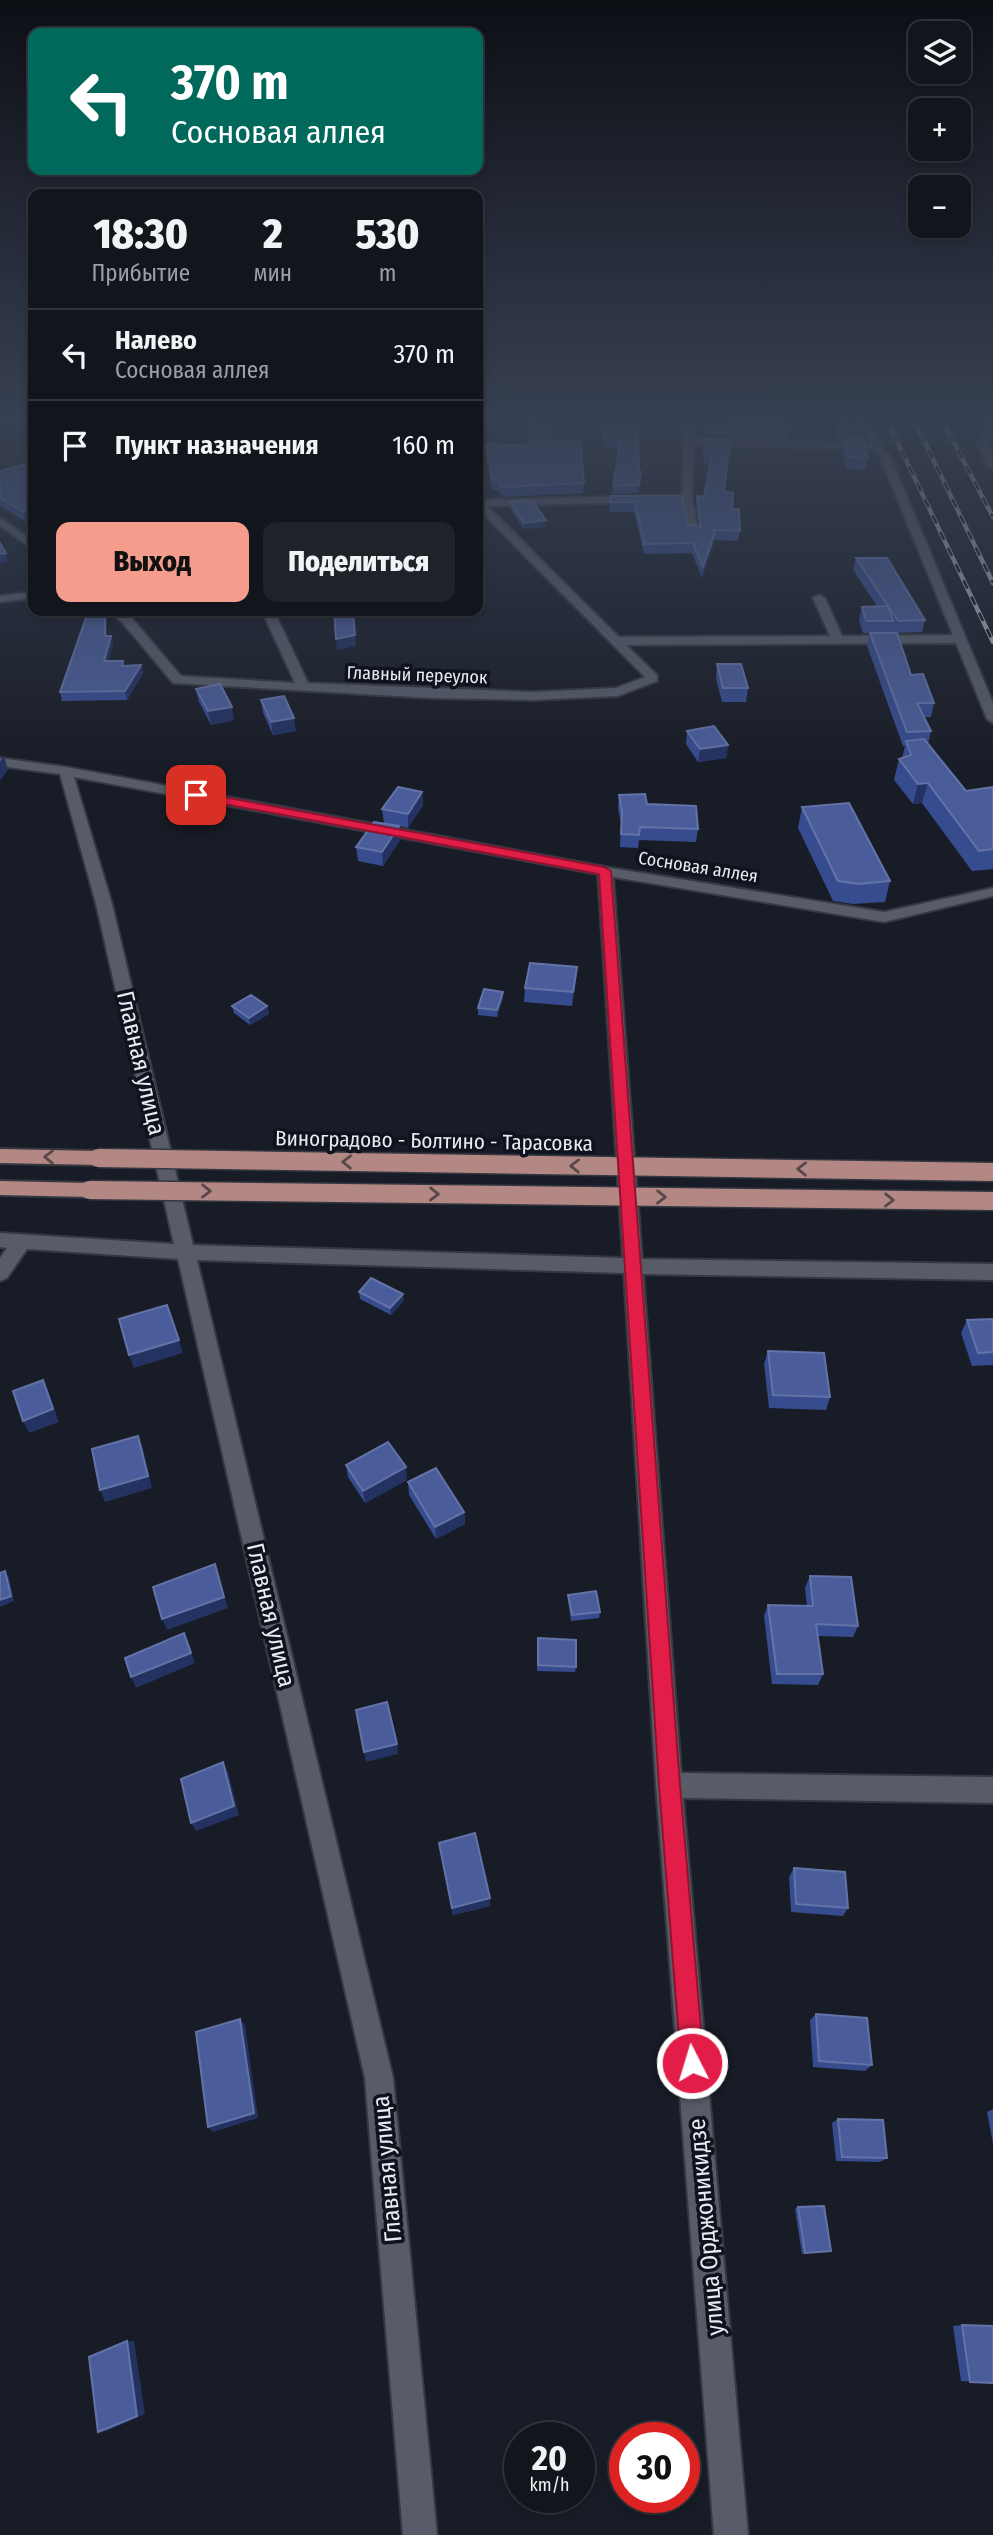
<!DOCTYPE html>
<html lang="ru">
<meta charset="utf-8">
<style>
body{margin:0;font-family:"Fira Sans Condensed",sans-serif;background:#1f2229;color:#f1f3f6;height:100vh;display:flex;flex-direction:column;font-size:26px;white-space:nowrap}
*{box-sizing:border-box;margin:0}
p{font-size:23px;color:#9c9fa3}
.icon{flex:none;width:38px;height:38px;fill:none;stroke:currentColor;stroke-width:2;stroke-linecap:round;stroke-linejoin:round}
.map{position:relative;flex:1;overflow:hidden}
.side{position:absolute;left:28px;top:189px;width:455px;height:427px;display:flex;flex-direction:column;background:#12151c;border-radius:14px;box-shadow:0 4px 10px #0003,0 0 0 2px #31343b}
.side>*{flex:none}
.guide{position:absolute;left:28px;top:28px;width:455px;height:147px;border-radius:14px;box-shadow:0 4px 10px #0003,0 0 0 2px #31343b;background:#00695c;color:#fff;overflow:hidden}
.controls{position:absolute;left:908px;top:21px;display:grid;gap:14px}
.controls a{display:grid;place-items:center;width:63px;height:63px;border-radius:14px;background:#12151c;box-shadow:0 4px 10px #0003,0 0 0 2px #31343b;font-size:35px}
.speed{position:absolute;left:504px;top:2422px;display:flex;gap:14px;font-size:35px;font-weight:700;text-align:center}
.speed>*{display:grid;place-content:center;width:91px;height:91px;border-radius:50%;background:#12151c;box-shadow:0 4px 10px #0003,0 0 0 2px #31343b;line-height:1}
.speed small{font-size:18px;font-weight:400}
.speed .limit{border:10px solid #d22;background:#fff;color:#111}
.pin{position:absolute;display:grid;place-items:center;width:60px;height:60px;color:#fff;margin:-30px;border-radius:14px;box-shadow:0 4px 10px #0006}
.me{position:absolute;width:77px;margin:-38px;rotate:355deg;stroke-linejoin:round;filter:drop-shadow(0 0 5px #0008)}
.turn{display:flex;align-items:center;gap:24px;height:147px;padding:0 28px;font-size:32px}
.turn .icon{width:91px;height:91px;stroke-width:2.5}
.turn b{display:block;font-size:49px;line-height:60px}
.eta{display:flex;justify-content:space-evenly;align-items:center;height:119px;text-align:center}
.eta b{font-size:42px;font-weight:800;line-height:49px}
.primary-button{display:flex;gap:14px;margin-top:auto;padding:14px 28px}
.primary-button a{flex:1;height:80px;border-radius:14px;background:#f49d8d;color:#111;font-size:28px;font-weight:800;line-height:80px;text-align:center}
.primary-button a+a{background:#1f2229;color:#f1f3f6}
ul{padding:0;list-style:none}
li{display:flex;align-items:center;gap:21px;height:91px;padding:0 28px;border-top:2px solid #31343b}
li div{flex:1}
li b{display:block;font-size:26px}
li em{font-style:normal}
.map>svg:first-child{display:block}
</style>
<div class="map">
<svg width="993" height="2535" viewBox="0 0 993 2535">
<rect width="100%" height="100%" fill="#181c26"/>
<g fill="none" stroke-linecap="round" stroke-linejoin="round">
<defs>
<path id="minor" d="M981 418H991L993 438 986 443 993 456V469L988 466 976 442 984 436Z
M689 439 694 442 692 498 699 535 690 533 683 501 487 506 619 637 830 636 813 598 819 595 825 598 842 636 953 635 880 457 871 446 879 444 890 456 993 703V723L987 719 956 643 626 645 657 675V681L618 696 532 700 431 698 173 683 122 622 109 611H122L130 616 181 676 295 683 262 611H274L308 683 532 692 616 688 645 677 478 509V500L682 495 684 442Z
M0 518 33 541V549L0 526Z
M33 592V598L0 602V596Z
M0 758 66 767 605 867 884 912 993 888V896L884 922 613 877 642 1259 993 1264V1280L643 1274 681 1773 993 1777V1803L683 1798 748 2535H714L656 1785 624 1273 197 1260 393 2078 437 2535H403L365 2078 178 1259 27 1249 7 1278 0 1281V1258L7 1248 0 1247V1233L174 1244 96 904 60 774 0 766ZM74 777 598 874 623 1258 193 1245 112 904Z"/>
<path id="tertiary" d="M683 418H693L694 439 870 443 859 418H869L881 446 876 449 689 445 684 442Z"/>
<path id="primary" d="M0 1149 98 1151 104 1153 107 1158 104 1163 98 1165 0 1163Z
M0 1181 89 1183 95 1185 98 1190 95 1195 89 1197 0 1195Z"/>
</defs>
<use href="#minor" stroke="#363841" stroke-width="4"/>
<use href="#tertiary" stroke="#363841" stroke-width="4"/>
<use href="#primary" stroke="#363841" stroke-width="4"/>
<use href="#minor" fill="#575c68" fill-rule="evenodd"/>
<use href="#tertiary" fill="#575c68" fill-rule="evenodd"/>
<use href="#primary" fill="#b38884" fill-rule="evenodd"/>
<defs>
<path id="rail" d="M886 418 993 642
M913 418 993 583
M941 418 993 517"/>
</defs>
<use href="#rail" stroke="#acafb7" stroke-width="4.5"/>
<use href="#rail" stroke="#0f131d" stroke-width="2.5" stroke-dasharray="9" stroke-linecap="butt"/>
<defs>
<path id="primary-bridge" d="M98 1158 993 1172
M89 1190 993 1201"/>
</defs>
<use href="#primary-bridge" stroke="#363841" stroke-width="21" stroke-linecap="butt"/>
<use href="#primary-bridge" stroke="#b38884" stroke-width="18"/>
</g>
<path fill="#374c8f" d="M603 418H637L639 472 640 480 638 493 612 494 620 448 603 447Z
M706 418 790 425 788 439 705 435Z
M834 418H860L863 428 861 439 868 458 866 470 847 469 842 451 844 440H839Z
M706 438 730 439 724 492 732 509 740 531 738 541 714 540 702 578 692 553 644 554 634 512H609L610 502 682 496 688 524 699 527 696 506 697 496 704 497 710 463H703Z
M550 441 584 483 583 493 502 497 498 490H492L486 454V444L529 446Z
M33 462 26 522 0 506V471Z
M510 502 546 520 545 527 524 529 510 508Z
M856 558 925 620 922 632 897 633 911 675 934 703 931 717H924L931 731 928 744 966 791 993 787V869L972 871 922 803 913 804 894 780 899 759 902 758 905 746H903L867 646 870 633H863L859 620 862 607 877 606 853 570Z
M105 613 107 621V636H111L113 644 108 661 124 666 141 665 143 673 127 700 62 701 60 692Z
M717 664 748 688 746 702H722L716 678Z
M196 689 234 720 211 725 199 702Z
M261 700 296 731 273 735 263 713Z
M687 731 728 745 726 758 698 762 686 744Z
M422 792 423 805 408 828 399 826 400 840 383 866 358 861 356 847 384 823 382 809Z
M619 795 647 804 698 829 696 842 639 840 638 848 620 847 621 824 618 808Z
M802 807 890 881 885 902 853 904 833 901 798 828Z
M577 967 576 981 572 1006 524 1002 525 988Z
M503 999 497 1017 478 1015V1008Z
M232 1006H267L269 1014 250 1025 234 1013Z
M359 1292 404 1300 391 1315 360 1299Z
M993 1319V1365L972 1366 961 1333 967 1320Z
M768 1351 830 1397 826 1410 769 1408 764 1364Z
M346 1465 407 1480 365 1503 348 1477Z
M408 1482 464 1512 465 1524 436 1539 409 1495Z
M810 1576 858 1626 853 1637 818 1636 823 1674 818 1685 772 1684 764 1616 768 1605 807 1606 805 1588Z
M568 1595 600 1612 599 1618 571 1621 568 1600Z
M538 1638 576 1667 575 1672 537 1671Z
M439 1843 490 1906 453 1915Z
M794 1868 848 1908 843 1916 791 1912 789 1877Z
M816 2014 872 2065 865 2071 813 2067 810 2020Z
M993 2109V2144L987 2112Z
M838 2119 887 2158 880 2162 836 2161 832 2123Z
M798 2207 831 2251 802 2254 795 2209Z
M962 2325 993 2383 961 2381 953 2326Z"/>
<path fill="#233261" d="M33 421V427L1 433 0 428Z
M33 509V520L26 522 23 512Z
M546 520 545 527 524 529V523Z
M715 533 714 543 702 578 703 567Z
M6 553 8 562 0 564V554Z
M105 613 107 621V645L105 636Z
M355 635 356 646 337 650 336 639Z
M111 636 113 644 106 670 104 661Z
M141 665 143 673 127 700 125 691Z
M232 707 234 720 211 725 208 711Z
M294 718 296 731 273 735 271 722Z
M728 745 726 758 698 762 700 749Z
M4 756 8 770 0 781V762Z
M928 783 922 803 913 804 918 784Z
M422 792 423 805 408 828V814Z
M399 826 400 840 383 866 382 852Z
M577 967 576 981 572 1006 573 992Z
M503 992V999L497 1017V1010Z
M267 1006 269 1014 250 1025 249 1018Z
M403 1294 404 1300 391 1315 390 1308Z
M179 1340 183 1353 134 1368 129 1355Z
M43 1380 49 1393 59 1422 29 1433 23 1421Z
M138 1436 143 1448 152 1488 105 1502 100 1490Z
M406 1467 407 1480 365 1503 363 1491Z
M464 1512 465 1524 436 1539 435 1527Z
M5 1571 9 1577 14 1601 0 1607V1600Z
M219 1576 228 1608 167 1630 162 1619Z
M184 1633 195 1663 136 1688 131 1677Z
M397 1744 398 1754 366 1762 364 1752Z
M223 1762 228 1772 239 1815 196 1831 191 1823Z
M490 1898V1906L453 1915 452 1908Z
M240 2019 245 2025 258 2118 213 2132 208 2127Z
M127 2341H134L145 2414 107 2431 98 2432Z"/>
<path fill="#4a5d9a" stroke="#6373a8" stroke-width="2" d="M0 418H32L33 421 0 427Z
M529 418H550V441H580L584 483 502 487 498 480H492L486 444 529 446Z
M603 418H637L639 472H641L639 485 613 486 621 440 603 439Z
M706 418H790V425L706 421Z
M839 418H860L863 428H841Z
M706 438 730 439 724 492 733 493 732 509H739L740 531 713 530 715 533 703 567 693 543 644 544 635 502H610L611 496H682L688 524 701 527 697 496 704 497 712 454 704 453Z
M844 439H864L868 458 849 457Z
M33 462V509L23 512 0 498V471Z
M532 501 546 520 524 523 510 502Z
M0 543 6 553 0 554Z
M856 558H887L925 620 898 621 888 606 893 621H866L862 607 888 606Z
M334 611H353L355 635 336 639Z
M105 613V636H111L104 661H123L122 666 141 665 125 691 60 692 87 615Z
M870 633H897L911 675 923 674 934 703H917L931 731 907 732Z
M717 664H741L748 688H723Z
M220 684 232 707 208 711 196 689Z
M284 696 294 718 271 722 261 700Z
M714 726 728 745 700 749 687 731Z
M924 739 966 791 993 787V849L979 851 928 783 918 784 899 759 911 755 906 741Z
M398 787 422 792 408 814 382 809Z
M645 794 647 804 696 806 698 829 640 827 639 835 621 834 622 812 619 795Z
M849 803 890 881 859 884 838 881 802 807Z
M374 822 399 826 382 852 356 847Z
M530 963 577 967 573 992 525 988Z
M484 989 503 992 497 1010 478 1008Z
M251 995 267 1006 249 1018 232 1006Z
M371 1278 403 1294 390 1308 359 1292Z
M167 1305 179 1340 129 1355 119 1319Z
M993 1319V1352L978 1353 967 1320Z
M768 1351 824 1353 830 1397 773 1395Z
M43 1380 53 1409 23 1421 13 1391Z
M138 1436 148 1476 100 1490 92 1449Z
M388 1442 406 1467 363 1491 346 1465Z
M436 1468 464 1512 435 1527 408 1482Z
M215 1564 224 1597 162 1619 153 1587Z
M5 1571 11 1596 0 1600V1573Z
M810 1576 851 1577 858 1626 816 1624 823 1674H777L768 1605 813 1606Z
M596 1591 600 1612 572 1615 568 1595Z
M184 1633 191 1653 131 1677 125 1658Z
M538 1638 576 1640V1667L538 1665Z
M387 1702 397 1744 364 1752 356 1710Z
M223 1762 234 1806 191 1823 181 1779Z
M475 1833 490 1898 452 1908 439 1843Z
M794 1868 845 1872 848 1908 796 1904Z
M816 2014 867 2018 872 2065 819 2061Z
M240 2019 254 2113 208 2127 196 2032Z
M838 2119 883 2120 887 2158 842 2157Z
M824 2206 831 2251 805 2253 798 2207Z
M962 2325 993 2326V2383L970 2382Z
M127 2341 137 2416 98 2432 89 2357Z"/>
<defs><path id="oneway-chevron" d="M-2-3.5L2.5 0L-2 3.5" fill="none" stroke-width="1.6" stroke-linecap="round" stroke-linejoin="round" transform="scale(1.75)"/></defs>
<g stroke="#59484b">
<use href="#oneway-chevron" transform="translate(49 1157) rotate(-179)"/>
<use href="#oneway-chevron" transform="translate(347 1162) rotate(-179)"/>
<use href="#oneway-chevron" transform="translate(575 1166) rotate(-179)"/>
<use href="#oneway-chevron" transform="translate(802 1169) rotate(-179)"/>
<use href="#oneway-chevron" transform="translate(206 1191) rotate(1)"/>
<use href="#oneway-chevron" transform="translate(434 1194) rotate(1)"/>
<use href="#oneway-chevron" transform="translate(661 1197) rotate(1)"/>
<use href="#oneway-chevron" transform="translate(889 1200) rotate(1)"/>
</g>
<linearGradient id="sky" x2="0" y2="1"><stop stop-color="#0d0f15"/><stop offset="0.54" stop-color="#374052"/><stop offset="1" stop-color="#374052" stop-opacity="0"/></linearGradient>
<rect width="993" height="773" fill="url(#sky)"/>
<path fill="#e11d48" stroke="#92132f" stroke-width="2" d="M196 792 604 867 611 871 680 1785 704 2063 701 2071 692 2074 684 2071 681 2063 659 1785 599 874 192 798 190 795Z"/>
<g text-anchor="middle" dominant-baseline="central" stroke-width="7" stroke-linejoin="round" paint-order="stroke">
<g font-size="18" fill="#e8ebf2" stroke="#0f131d">
<text transform="translate(417 675) rotate(2)">Главный переулок</text>
<text transform="translate(698 867) rotate(9)">Сосновая аллея</text>
</g>
<g font-size="21" fill="#e8ebf2" stroke="#0f131d">
<text transform="translate(434 1141) rotate(1)">Виноградово - Болтино - Тарасовка</text>
</g>
<g font-size="24" fill="#e8ebf2" stroke="#0f131d">
<text transform="translate(141 1063) rotate(77)">Главная улица</text>
<text transform="translate(271 1615) rotate(77)">Главная улица</text>
<text transform="translate(387 2169) rotate(-95)">Главная улица</text>
<text transform="translate(706 2227) rotate(-95)">улица Орджоникидзе</text>
</g>
</g>
</svg>
<div class="controls">
<a><svg class="icon" aria-label="layers" viewBox="0 0 24 24"><path d="M12 4l9 5-9 5-9-5zM3 14l9 5 9-5"/></svg></a>
<a>+</a>
<a>−</a>
</div>
<div class="speed"><div>20<small>km/h</small></div><div class="limit">30</div></div>
<div class="pin" style="left:196px;top:795px;background:#d93025"><svg class="icon" aria-label="arrive" viewBox="0 0 24 24"><path d="M6 21V4h12l-3 4 3 4H6"/></svg></div>
<svg class="me" style="left:692px;top:2063px" viewBox="-20 -20 40 40"><circle r="17" fill="#e11d48" stroke="#fff" stroke-width="3"/><path d="M0-11L8 9 0 5-8 9z" fill="#fff"/></svg>
<div class="guide">
<div class="turn"><svg class="icon" aria-label="left" viewBox="0 0 24 24"><path d="M17 20v-9H6M10 6l-5 5 5 5"/></svg><div><b>370 m</b>Сосновая аллея</div></div>
</div>
<section class="side">
<div class="eta">
<div><b>18:30</b><p>Прибытие</p></div>
<div><b>2</b><p>мин</p></div>
<div><b>530</b><p>m</p></div>
</div>
<ul>
<li><svg class="icon" aria-label="left" viewBox="0 0 24 24"><path d="M17 20v-9H6M10 6l-5 5 5 5"/></svg><div><b>Налево</b><p>Сосновая аллея</p></div><em>370 m</em></li>
<li><svg class="icon" aria-label="arrive" viewBox="0 0 24 24"><path d="M6 21V4h12l-3 4 3 4H6"/></svg><div><b>Пункт назначения</b></div><em>160 m</em></li>
</ul>
<div class="primary-button"><a>Выход</a><a>Поделиться</a></div>
</section>
</div>
